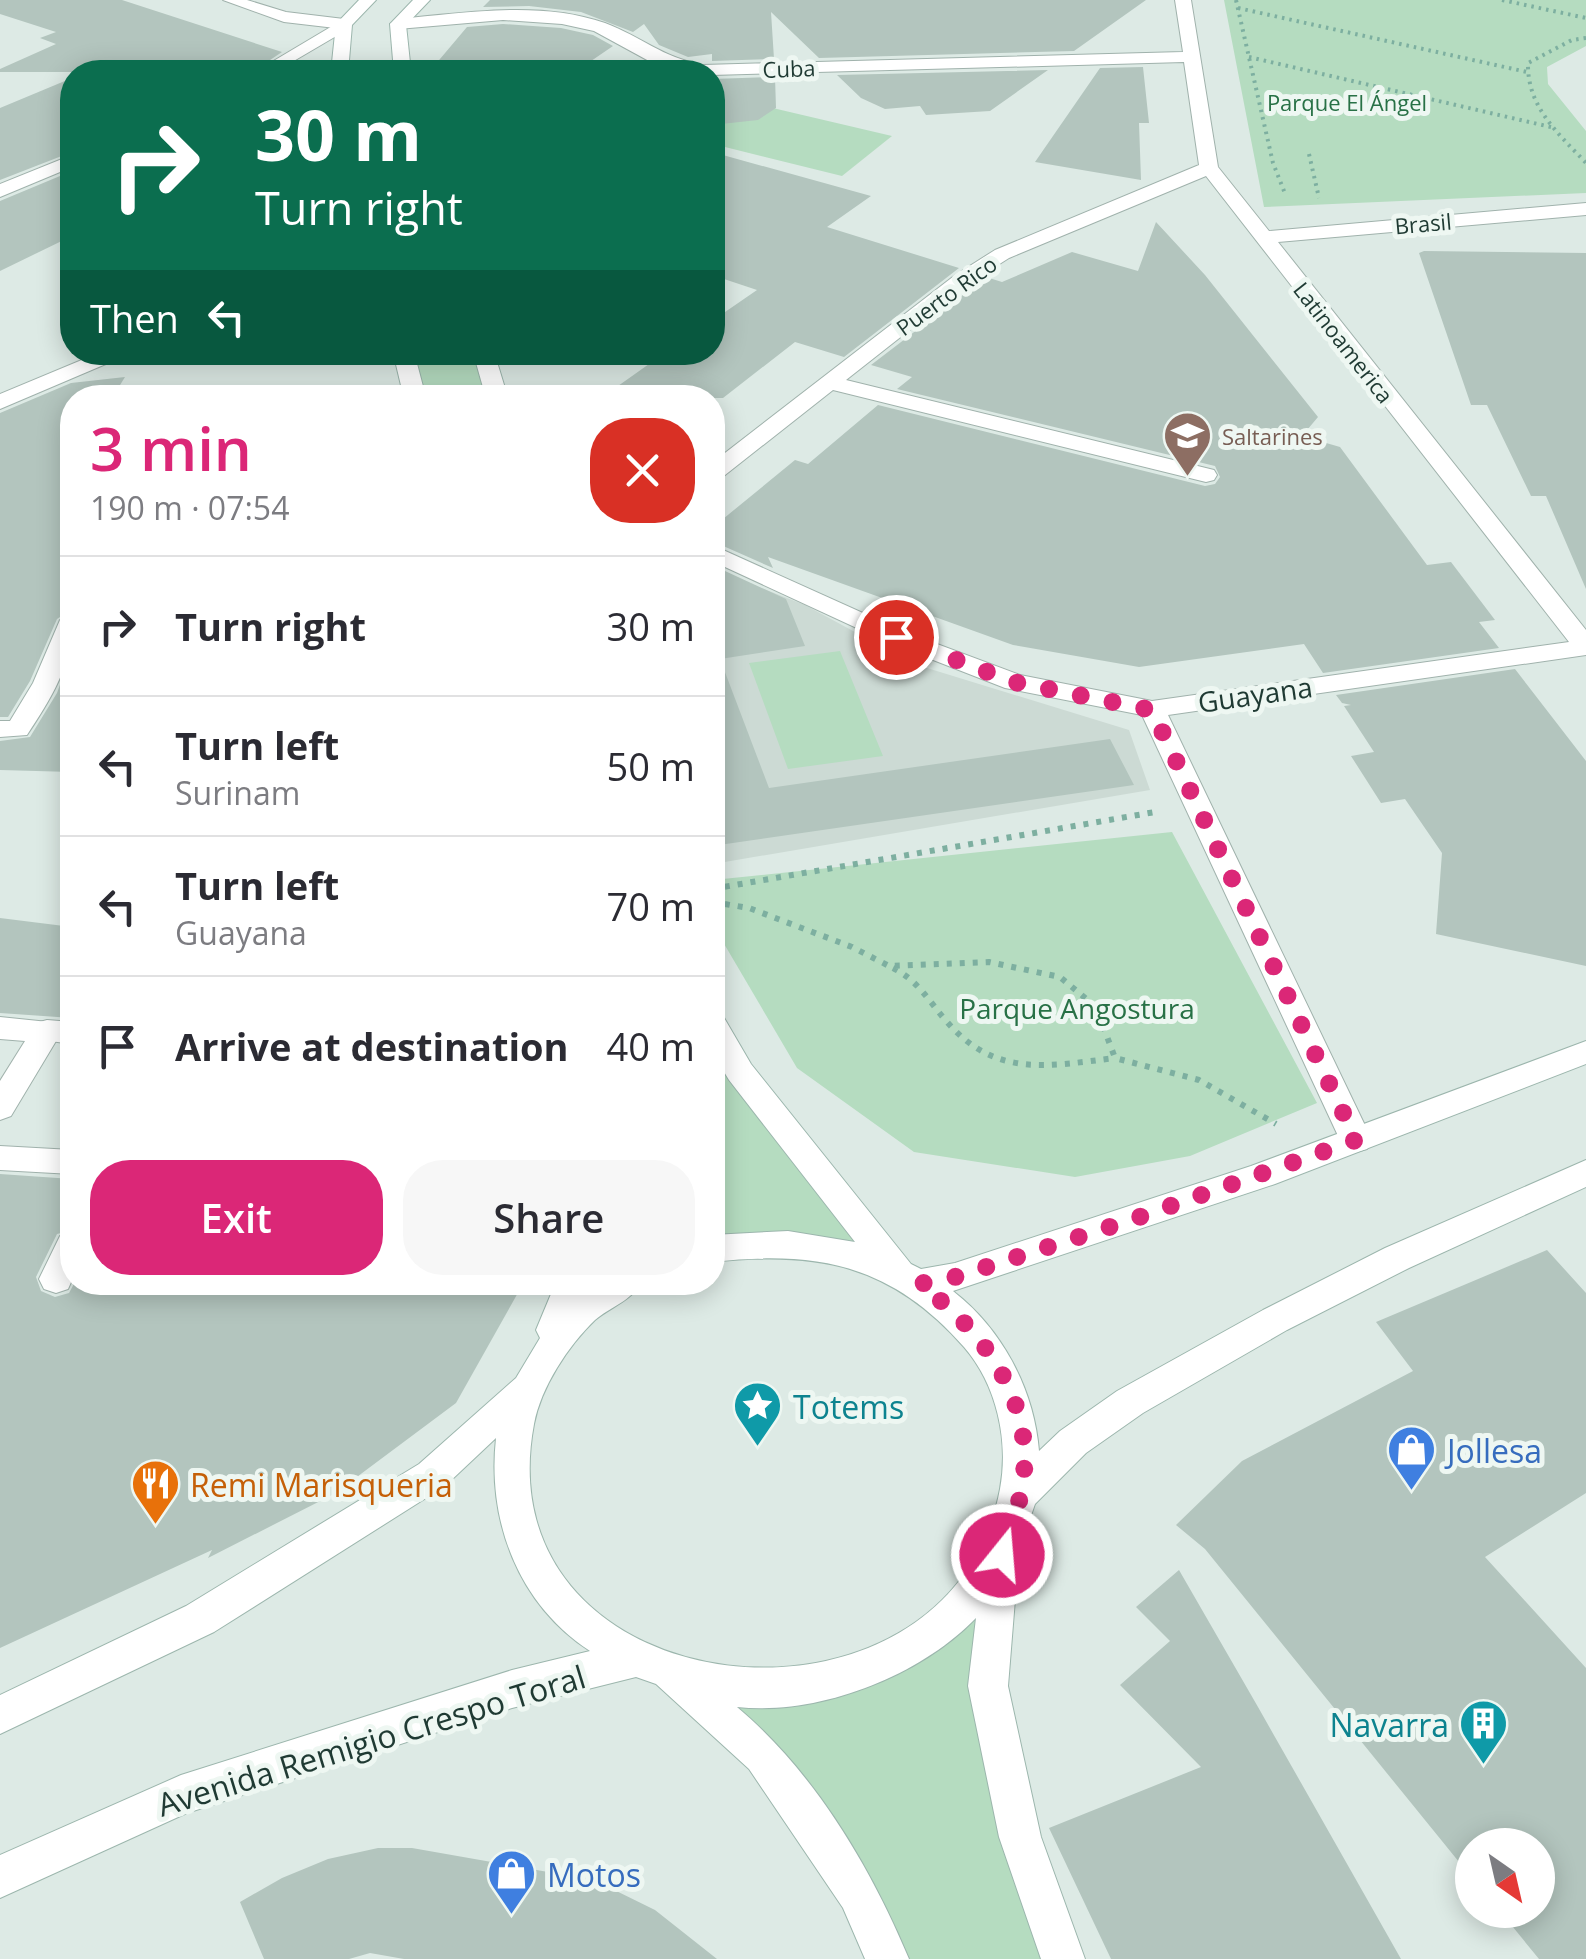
<!DOCTYPE html>
<meta charset="utf-8">
<style>
body{margin:0;font-family:"Open Sans",sans-serif;background:#f7f7f7;color:#2b2b33;height:100vh;display:flex;flex-direction:column;font-size:38px;white-space:nowrap}
*{box-sizing:border-box;margin:0}
p{font-size:32px;color:#7c7c81}
.icon{flex:none;width:55px;height:55px;fill:none;stroke:currentColor;stroke-width:2;stroke-linecap:round;stroke-linejoin:round}
.map{position:relative;flex:1;overflow:hidden}
.details{position:absolute;left:60px;top:385px;width:665px;height:910px;display:flex;flex-direction:column;background:#fff;border-radius:40px;box-shadow:0 5px 25px #0003}
.details>*{flex:none}
.hud{position:absolute;left:60px;top:60px;width:665px;height:305px;border-radius:40px;box-shadow:0 5px 25px #0003;background:#0b6e4f;color:#fff;overflow:hidden}
.needle{width:65px;rotate:146deg}
.fabs{position:absolute;left:1455px;top:1828px;display:grid;gap:20px}
.fabs a{display:grid;place-items:center;width:100px;height:100px;border-radius:50%;background:#fff;box-shadow:0 5px 25px #0003;font-size:50px}
.pin{position:absolute;display:grid;place-items:center;width:85px;height:85px;color:#fff;margin:-42px;border:5px solid #fff;border-radius:50%;box-shadow:0 2px 10px #0007}
.me{position:absolute;width:110px;margin:-55px;rotate:17deg;stroke-linejoin:round;filter:drop-shadow(0 0 8px #0008)}
.turn{display:flex;align-items:center;gap:35px;height:210px;padding:0 30px;font-size:45px}
.turn .icon{width:130px;height:130px;stroke-width:2.5}
.turn b{display:block;font-size:70px;line-height:85px}
.then{display:flex;align-items:center;height:95px;padding:0 30px;background:#0003;gap:20px;font-size:38px}
.round{display:grid;place-items:center;flex:none;width:105px;height:105px;border-radius:40px;background:#f7f7f7}
.head{display:flex;align-items:center;justify-content:space-between;height:170px;padding:0 30px}
h1{font-size:60px;font-weight:600;line-height:75px;color:#db2777}
.action{display:flex;gap:20px;margin-top:auto;padding:20px 30px}
.action a{flex:1;height:115px;border-radius:40px;background:#db2777;color:#fff;font-size:40px;font-weight:600;line-height:115px;text-align:center}
.action a+a{background:#f7f7f7;color:#2b2b33}
ul{padding:0;list-style:none}
li{display:flex;align-items:center;gap:30px;height:140px;padding:0 30px;border-top:2px solid #e1e1e2}
li div{flex:1}
li b{display:block;font-size:38px}
li em{font-style:normal}
.map>svg:first-child{display:block}
</style>
<div class="map">
<svg width="1586" height="1959" viewBox="0 0 1586 1959">
<rect width="100%" height="100%" fill="#ddeae5"/>
<path fill="#ccdad4" d="M712 569 805 605 914 664 1129 730 1150 790 713 864Z"/>
<path fill="#b5dcc0" d="M1224 0H1586V46L1547 67 1548 84 1586 131V193L1264 207Z
M722 96 892 136 842 176 713 144V103Z
M409 353H475L489 397H421Z
M840 651 883 756 788 769 749 663Z
M1172 832 1317 1103 1190 1156 1075 1177 914 1152 797 1068 713 925V880Z
M712 1050 874 1259 801 1234 757 1232 713 1238Z
M1005 1566 997 1690 1049 1959H902L702 1690H835Z"/>
<path fill="#b3c5be" d="M0 0H122L282 52 252 72H0V69L56 44 40 38 56 32 0 14Z
M490 0H1146L1074 51 819 58 771 12 774 59 712 61V54L688 57 659 45 644 24 633 32 581 12 529 6 483 7Z
M503 24 561 28 593 35 613 46 575 72 522 64 510 72H429L467 27Z
M1143 67 1149 123H1139L1141 180 1035 162 1100 68Z
M1048 70 990 111 926 115 920 106 885 109 861 98 837 75Z
M775 77 776 108 758 120 712 125V79Z
M72 78V152L0 180V108Z
M712 152 871 196 827 227 959 268 844 357 795 342 723 398H601L666 352H712V321L757 290 712 275Z
M72 171V236L0 271V201Z
M1156 222 1205 275 1318 417 1302 436 1340 447 1427 565 1451 562 1495 620 1479 622 1499 648 1323 673 1304 644 1139 667 1013 645 768 557 773 568 712 541V528L795 460 808 464 878 405 1205 486 1215 484 1220 477 1215 466 897 389 912 377 871 365 986 277 1002 282 1072 252 1138 271Z
M1424 251 1586 253V589L1546 496H1531L1487 405H1471L1419 253Z
M125 377 112 398H72V609L57 619 30 681 8 717H0V413L71 383Z
M712 565 786 599 805 646 720 659 769 788 1110 739 1134 785 712 846Z
M72 651V772L0 770V741L30 737 57 693Z
M1515 669 1586 761V966L1436 934 1442 853 1405 799 1381 803 1351 756 1374 752 1344 706 1351 705 1342 703 1336 695Z
M0 918 72 927V1018L0 1013Z
M0 1174 72 1179V1230L57 1234 36 1277 41 1291 55 1297 69 1293 75 1282H524L456 1403 334 1494 208 1558 212 1550 0 1648Z
M1547 1250 1586 1293V1493L1485 1557 1586 1668V1959H1539L1499 1910H1538V1845H1472V1878L1205 1549 1176 1525 1242 1461 1413 1371 1376 1322Z
M1179 1570 1258 1707 1401 1959H1111L1049 1828 1201 1767 1120 1685 1170 1641 1136 1607Z
M378 1848H412L594 1880 655 1910 717 1959H404L370 1953 349 1959H264L240 1902 282 1878 328 1859Z"/>
<g fill="none" stroke-linecap="round" stroke-linejoin="round">
<defs>
<path id="service" d="M531 352C518 362 486 367 473 357L477 352Z
M47 1020 72 1022V1044L36 1039 32 1031 36 1023Z"/>
<path id="minor" d="M1175 0H1191L1218 167 1269 231 1586 203V215L1278 242 1586 630V655L1168 715 1372 1140 1367 1149 1356 1152 1345 1149 1340 1140 1142 715 1005 688 887 642 712 561V545L905 632 1020 675 1152 701 1569 642 1206 176 1009 258 968 284 846 380 1214 470 1217 475 1214 480 1206 482 833 390 720 479 712 481V463L954 276 995 250 1199 165 1184 62 712 75 660 67 594 31 562 24 503 20 398 29 390 24 398 19C464 13 540 0 605 23 642 37 661 57 703 65L1183 52Z
M344 19 352 24 350 28 275 72H255Z
M72 155V167L0 197V184Z
M101 352H134L0 409V394Z
M72 613C75 660 53 696 27 735L0 737V721H10L33 683 60 620Z
M0 1017 58 1023 62 1031 11 1116 0 1120V1081L25 1041 0 1039Z
M0 1146 72 1150V1174L0 1170Z
M72 1233V1280L68 1289 56 1293 44 1289 39 1279 60 1236Z"/>
<path id="tertiary" d="M223 0H247L286 12 344 19 352 24 344 29 284 22Z"/>
<path id="secondary" d="M359 0H376L352 25 348 72H331L336 24Z
M413 0H430L406 25 411 72H394L390 24Z
M393 352H414L426 398H404Z
M473 352H494L508 398H486Z
M712 1013 723 1016 751 1064 911 1264 921 1269 955 1263 1251 1166 1586 1041V1064L1275 1184 953 1291C1002 1329 1034 1389 1039 1451L1060 1431 1117 1391 1263 1310 1385 1248 1586 1160V1187L1409 1268 1287 1330 1143 1413 1086 1453 1035 1504 1019 1550 1008 1686 1041 1837 1085 1959H1041L999 1837 968 1686 976 1618C920 1676 819 1716 737 1707 814 1772 870 1866 909 1959H865L843 1908 749 1769 656 1684 636 1677 512 1708 187 1813 0 1898V1855L181 1775 512 1670 590 1651C518 1604 487 1521 496 1438L445 1486 214 1632 0 1734V1695L186 1606 419 1464 516 1378 540 1338 536 1330 556 1282H590L588 1288 596 1282H641C632 1301 610 1307 595 1320 568 1346 541 1387 534 1424 480 1710 949 1760 1000 1489 1009 1441 997 1385 964 1347 892 1265 818 1250 712 1262V1235L788 1231 855 1242 729 1080 712 1052Z"/>
</defs>
<use href="#service" stroke="#a0b2ac" stroke-width="2"/>
<use href="#minor" stroke="#a0b2ac" stroke-width="2"/>
<use href="#tertiary" stroke="#a0b2ac" stroke-width="2"/>
<use href="#secondary" stroke="#9cb6ad" stroke-width="2"/>
<path stroke="#7dafa0" stroke-width="4" stroke-dasharray="2.5 5" stroke-linecap="butt" d="M1236 0 1273 163 1286 196
M1502 0 1586 18
M1238 8 1527 72
M1586 38 1572 40 1528 63C1527 107 1558 133 1586 163
M1249 57 1555 128
M1309 154 1319 198"/>
<path stroke="#7dafa0" stroke-width="6" stroke-dasharray="5 8" stroke-linecap="butt" d="M712 889 1155 812
M712 902 749 908 852 947 889 966 989 962 1060 977 1096 1007 1115 1058 1199 1080 1276 1124
M893 968C919 981 929 1002 948 1023 996 1078 1049 1066 1115 1058"/>
<use href="#service" fill="#fff" fill-rule="evenodd"/>
<use href="#minor" fill="#fff" fill-rule="evenodd"/>
<use href="#tertiary" fill="#fff" fill-rule="evenodd"/>
<use href="#secondary" fill="#fff" fill-rule="evenodd"/>
</g>
<g fill="none" stroke-linecap="round" stroke-linejoin="round">
<path stroke="#db2777" stroke-width="18" stroke-dasharray="0 32.4" d="M896 637 1014 682 1152 710 1356 1140 1131 1220 955 1277 919 1284C984 1330 1037 1403 1022 1488 1018 1510 1009 1533 1002 1555"/>
</g>
<defs>
<symbol id="school-pin" viewBox="-11 -11 22 30"><path d="M0 17L-7.5 6A9.5 9.5 0 1 1 7.5 6Z" fill="#8d6e63" stroke="#eef7f2"/><path d="M0-5L7-2L0 1L-7-2ZM-4 1L0 2.5L4 1V4Q0 6-4 4Z" fill="#fff"/></symbol>
<symbol id="sight-pin" viewBox="-11 -11 22 30"><path d="M0 17L-7.5 6A9.5 9.5 0 1 1 7.5 6Z" fill="#0f9aa8" stroke="#eef7f2"/><path d="M0-6L1.8-2.2L6-1.7L2.9 1.2L3.7 5.4L0 3.3L-3.7 5.4L-2.9 1.2L-6-1.7L-1.8-2.2Z" fill="#fff"/></symbol>
<symbol id="shop-pin" viewBox="-11 -11 22 30"><path d="M0 17L-7.5 6A9.5 9.5 0 1 1 7.5 6Z" fill="#3f7fe0" stroke="#eef7f2"/><path d="M-5-2.5h2.3a2.7 3.5 0 0 1 5.4 0H5L5.5 6h-11ZM-1.5-2.5h3a1.5 2.3 0 0 0-3 0Z" fill="#fff"/></symbol>
<symbol id="restaurant-pin" viewBox="-11 -11 22 30"><path d="M0 17L-7.5 6A9.5 9.5 0 1 1 7.5 6Z" fill="#e8710a" stroke="#eef7f2"/><path d="M-5-6h1v4h1v-4h1v4h1v-4h1v5L-1.5 .5V6h-2V.5L-5-1ZM5-6V6H3V1.5H1.5Q1.5-4 5-6Z" fill="#fff"/></symbol>
<symbol id="building-pin" viewBox="-11 -11 22 30"><path d="M0 17L-7.5 6A9.5 9.5 0 1 1 7.5 6Z" fill="#0f9aa8" stroke="#eef7f2"/><path d="M-4-6H4V6H1V3H-1V6H-4ZM-2.5-4.3h1.7v1.8h-1.7ZM.8-4.3h1.7v1.8H.8ZM-2.5-1h1.7V.8h-1.7ZM.8-1h1.7V.8H.8Z" fill="#fff"/></symbol>
</defs>
<g fill-rule="evenodd">
<use href="#school-pin" x="1160" y="408" width="55" height="75"/>
<use href="#sight-pin" x="730" y="1378" width="55" height="75"/>
<use href="#shop-pin" x="1384" y="1422" width="55" height="75"/>
<use href="#restaurant-pin" x="128" y="1456" width="55" height="75"/>
<use href="#building-pin" x="1456" y="1696" width="55" height="75"/>
<use href="#shop-pin" x="484" y="1846" width="55" height="75"/>
</g>
<g text-anchor="middle" dominant-baseline="central" stroke-width="10" stroke-linejoin="round" paint-order="stroke">
<g font-size="22" fill="#1f3a33" stroke="#eef7f2">
<text transform="translate(789 68) rotate(-2)">Cuba</text>
<text transform="translate(1423 223) rotate(-5)">Brasil</text>
<text transform="translate(946 295) rotate(-36)">Puerto Rico</text>
<text transform="translate(1344 342) rotate(52)">Latinoamerica</text>
</g>
<g font-size="22" fill="#287146" stroke="#eef7f2">
<text x="1347" y="102">Parque El Ángel</text>
</g>
<g font-size="22" fill="#785e54" stroke="#eef7f2" text-anchor="start">
<text x="1222" y="436">Saltarines</text>
</g>
<g font-size="28" fill="#1f3a33" stroke="#eef7f2">
<text transform="translate(1255 694) rotate(-8)">Guayana</text>
</g>
<g font-size="28" fill="#287146" stroke="#eef7f2">
<text x="1077" y="1008">Parque Angostura</text>
</g>
<g font-size="32" fill="#0d838f" stroke="#eef7f2" text-anchor="start">
<text x="793" y="1406">Totems</text>
<text x="1449" y="1724" text-anchor="end">Navarra</text>
</g>
<g font-size="32" fill="#366cbe" stroke="#eef7f2" text-anchor="start">
<text x="1447" y="1450">Jollesa</text>
<text x="547" y="1874">Motos</text>
</g>
<g font-size="32" fill="#c56008" stroke="#eef7f2" text-anchor="start">
<text x="190" y="1484">Remi Marisqueria</text>
</g>
<g font-size="32" fill="#1f3a33" stroke="#eef7f2">
<text transform="translate(371 1740) rotate(-17)">Avenida Remigio Crespo Toral</text>
</g>
</g>
</svg>
<div class="fabs">
<a><svg class="needle" viewBox="-14 -14 28 28"><path d="M0-13l5 13h-10z" fill="#e53935"/><path d="M0 13l5-13h-10z" fill="#7c7c81"/></svg></a>
</div>
<div class="pin" style="left:896px;top:637px;background:#d93025"><svg class="icon" aria-label="arrive" viewBox="0 0 24 24"><path d="M6 21V4h12l-3 4 3 4H6"/></svg></div>
<svg class="me" style="left:1002px;top:1555px" viewBox="-20 -20 40 40"><circle r="17" fill="#db2777" stroke="#fff" stroke-width="3"/><path d="M0-11L8 9 0 5-8 9z" fill="#fff"/></svg>
<div class="hud">
<div class="turn"><svg class="icon" aria-label="right" viewBox="0 0 24 24"><path d="M7 20v-9h11M14 6l5 5-5 5"/></svg><div><b>30 m</b>Turn right</div></div>
<div class="then">Then<svg class="icon" aria-label="left" viewBox="0 0 24 24"><path d="M17 20v-9H6M10 6l-5 5 5 5"/></svg></div>
</div>
<section class="details">
<div class="head"><div><h1>3 min</h1><p>190 m · 07:54</p></div><a class="round" style="background:#d93025;color:#fff"><svg class="icon" aria-label="close" viewBox="0 0 24 24"><path d="M6 6l12 12M18 6L6 18"/></svg></a></div>
<ul>
<li><svg class="icon" aria-label="right" viewBox="0 0 24 24"><path d="M7 20v-9h11M14 6l5 5-5 5"/></svg><div><b>Turn right</b></div><em>30 m</em></li>
<li><svg class="icon" aria-label="left" viewBox="0 0 24 24"><path d="M17 20v-9H6M10 6l-5 5 5 5"/></svg><div><b>Turn left</b><p>Surinam</p></div><em>50 m</em></li>
<li><svg class="icon" aria-label="left" viewBox="0 0 24 24"><path d="M17 20v-9H6M10 6l-5 5 5 5"/></svg><div><b>Turn left</b><p>Guayana</p></div><em>70 m</em></li>
<li><svg class="icon" aria-label="arrive" viewBox="0 0 24 24"><path d="M6 21V4h12l-3 4 3 4H6"/></svg><div><b>Arrive at destination</b></div><em>40 m</em></li>
</ul>
<div class="action"><a>Exit</a><a>Share</a></div>
</section>
</div>
